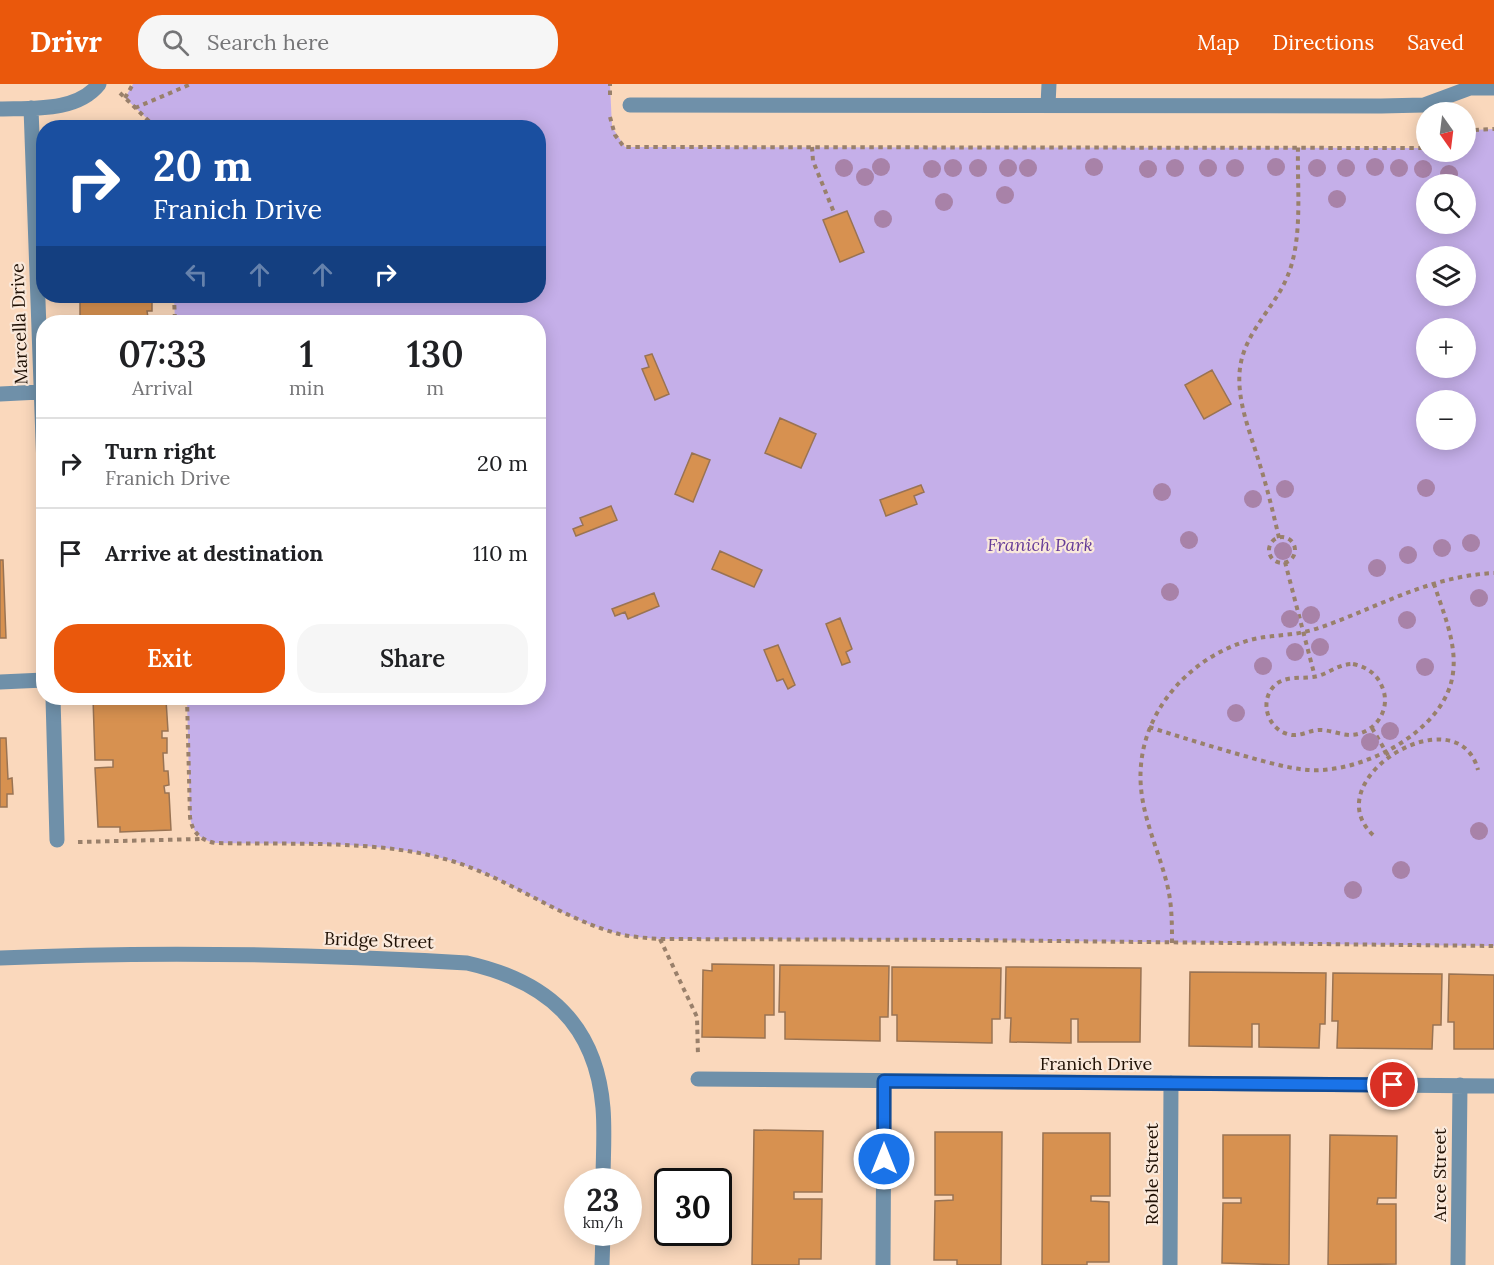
<!DOCTYPE html>
<meta charset="utf-8">
<style>
body{margin:0;font-family:Lora,serif;background:#f6f6f6;color:#202124;height:100vh;display:flex;flex-direction:column;font-size:22px;white-space:nowrap}
*{box-sizing:border-box;margin:0}
p{font-size:20px;color:#757577}
.icon{flex:none;width:33px;height:33px;fill:none;stroke:currentColor;stroke-width:2;stroke-linecap:round;stroke-linejoin:round}
.map{position:relative;flex:1;overflow:hidden}
.details{position:absolute;left:36px;top:231px;width:510px;height:390px;display:flex;flex-direction:column;background:#fff;border-radius:24px;box-shadow:0 3px 15px #0003}
.details>*{flex:none}
.top-card{position:absolute;left:36px;top:36px;width:510px;height:183px;border-radius:24px;box-shadow:0 3px 15px #0003;background:#1a4fa0;color:#fff;overflow:hidden}
.needle{width:39px;rotate:166deg}
.tools{position:absolute;left:1416px;top:18px;display:grid;gap:12px}
.tools a{display:grid;place-items:center;width:60px;height:60px;border-radius:50%;background:#fff;box-shadow:0 3px 15px #0003;font-size:30px}
.speed{position:absolute;left:564px;top:1084px;display:flex;gap:12px;font-size:30px;font-weight:700;text-align:center}
.speed>*{display:grid;place-content:center;width:78px;height:78px;border-radius:50%;background:#fff;box-shadow:0 3px 15px #0003;line-height:1}
.speed small{font-size:15px;font-weight:400}
.speed .limit{border:3px solid #111;border-radius:9px;background:#fff;color:#111}
.pin{position:absolute;display:grid;place-items:center;width:51px;height:51px;color:#fff;margin:-26px;border:3px solid #fff;border-radius:50%;box-shadow:0 2px 6px #0007}
.me{position:absolute;width:66px;margin:-33px;rotate:0deg;stroke-linejoin:round;filter:drop-shadow(0 0 4px #0008)}
.turn{display:flex;align-items:center;gap:21px;height:126px;padding:0 18px;font-size:27px}
.turn .icon{width:78px;height:78px;stroke-width:2.5}
.turn b{display:block;font-size:42px;line-height:51px}
.lanes{display:flex;align-items:center;height:57px;padding:0 18px;background:#0003;justify-content:center;gap:30px;direction:ltr}
.lanes .off{opacity:.35}
.eta{display:flex;justify-content:space-evenly;align-items:center;height:102px;text-align:center}
.eta b{font-size:36px;font-weight:600;line-height:42px}
.cta{display:flex;gap:12px;margin-top:auto;padding:12px 18px}
.cta a{flex:1;height:69px;border-radius:24px;background:#ea580c;color:#fff;font-size:24px;font-weight:600;line-height:69px;text-align:center}
.cta a+a{background:#f6f6f6;color:#202124}
ul{padding:0;list-style:none}
li{display:flex;align-items:center;gap:18px;height:90px;padding:0 18px;border-top:2px solid #e0e0e0}
li div{flex:1}
li b{display:block;font-size:22px}
li em{font-style:normal}
header{display:flex;align-items:center;gap:36px;box-sizing:border-box;height:84px;padding:0 30px;background:#ea580c;color:#fff}
header strong{font-size:28px}
nav{display:flex;gap:33px;margin-inline-start:auto;font-size:21px}
.search{width:420px;height:54px;background:#f6f6f6;display:flex;align-items:center;gap:15px;box-sizing:border-box;padding:0 21px;border-radius:24px;color:#757577;font-size:22px}
.map>svg:first-child{display:block}
</style>
<header>
<strong>Drivr</strong>
<div class="search"><svg class="icon" aria-label="search" viewBox="0 0 24 24"><circle cx="10" cy="10" r="6"/><path d="M15 15l6 6"/></svg>Search here</div>
<nav><a>Map</a><a>Directions</a><a>Saved</a></nav>
</header>
<div class="map">
<svg width="1494" height="1181" viewBox="0 0 1494 1181">
<rect width="100%" height="100%" fill="#fad8bc"/>
<path fill="#c5afe9" fill-rule="evenodd" d="M133 0H610L612 43 625 63 1426 64V68H1466V61L1473 46 1494 45V862L967 856 660 855C646 854 632 853 619 850 560 835 510 795 452 777 379 755 291 761 215 759 201 756 192 748 190 733L187 614H538V238H175L174 212H538V44L156 43 125 14ZM1426 100H1466V140H1426ZM1426 172H1466V212H1426ZM1426 244H1466V284H1426ZM1426 316H1466V356H1426Z"/>
<path fill="#d79150" stroke="#997353" stroke-width="1.5" d="M847 127 864 168 840 178 823 136Z
M80 212H152V227H147L148 233H153V238H80Z
M652 270 669 310 655 316 642 285 649 283 645 272Z
M1212 286 1231 320 1204 335 1185 301Z
M780 334 816 350 801 384 765 369Z
M692 369 710 376 693 418 675 410Z
M921 401 924 408 914 412 917 420 886 432 880 416Z
M611 422 617 436 576 452 573 445 583 441 580 434Z
M720 467 762 486 754 503 712 485Z
M0 476H3L6 554H0Z
M654 509 659 522 628 535 625 528 615 532 612 525Z
M840 534 852 565 846 568 850 578 842 581 826 540Z
M778 561 795 601 788 605 783 595 777 597 764 566Z
M93 614H163V616H166L168 647H162V654H167V669H163L164 687H168L169 701 164 702 165 709H169L171 746 120 748V743H98L95 684 113 683V676H95Z
M0 654H6L8 695 12 694 13 710H7V723H0Z
M712 880 774 881V931H765V954L702 953 703 886 712 887Z
M780 881 889 882 888 933H880V957L785 955V928H779Z
M892 883 1001 884 1000 935H992V959L897 957V931H892Z
M1006 883 1141 884 1140 958H1078V935H1071V959L1010 958 1011 934H1005Z
M1190 888 1326 889 1325 940H1320L1319 964 1259 963V940H1252V963L1189 962Z
M1333 889 1442 890 1441 941H1433L1432 965 1337 964 1338 937H1332Z
M1449 890 1494 891V965H1454V938H1448Z
M754 1046 823 1047 822 1108H794V1115H822L821 1175H799V1181H752Z
M935 1048H1002L1001 1181H957V1176H934L935 1117 953 1116V1111H935Z
M1043 1049H1110V1112H1091V1117L1109 1118V1178H1087V1181H1042Z
M1223 1051H1290L1289 1181 1222 1179 1223 1119H1241V1114H1223Z
M1330 1051 1397 1052 1396 1114H1378L1377 1120H1396V1180L1328 1181Z"/>
<g fill="none" stroke-linecap="round" stroke-linejoin="round">
<path stroke="#99806b" stroke-width="4" stroke-dasharray="4.5 4.5" stroke-linecap="butt" d="M120 9 156 44
M610 11V0
M125 14 133 0
M135 24 191 0
M610 33 615 51 624 63 1426 64
M1466 61 1473 46 1494 45
M812 63 813 77 835 131
M174 212 175 238
M1269 466a13 13 0 1 1 26 0a13 13 0 1 1-26 0Z
M1279 454C1273 428 1267 403 1259 378 1250 348 1236 315 1240 284 1245 247 1275 224 1288 191 1303 154 1297 103 1298 63
M1285 478 1315 593
M1353 580C1368 583 1378 591 1383 605 1391 627 1374 650 1351 651 1341 651 1330 646 1320 646 1310 646 1302 652 1292 651 1269 648 1258 619 1274 602 1286 590 1304 596 1318 592 1331 588 1339 580 1353 580Z
M187 614 190 733C192 748 200 756 215 759 291 761 379 755 452 777 510 795 560 834 619 850 632 853 646 854 660 855L967 856 1494 862
M1149 643C1180 653 1210 662 1241 671 1263 677 1286 684 1308 686 1362 690 1446 647 1453 589 1457 559 1443 528 1434 500
M1372 644 1389 673
M1373 751C1314 695 1458 609 1478 686
M78 758 201 755
M660 855 697 933 698 972
M1172 859C1172 839 1172 820 1167 800 1157 760 1137 724 1141 681 1146 622 1193 572 1250 556 1268 551 1286 552 1304 548 1313 546 1322 543 1330 540 1386 519 1433 492 1494 489"/>
<path stroke="#6f90a9" stroke-width="15" d="M630 21 1381 22 1424 21 1470 4H1494
M1048 21 1049 0"/>
<path stroke="#6f90a9" stroke-width="15" d="M31 24 44 383
M0 25C32 24 77 28 99 0
M0 310 40 308
M0 598 44 596
M53 614 57 756
M698 995 1494 1002
M883 1181 884 997
M1170 1181 1171 999
M1458 1181 1460 1001"/>
<path stroke="#6f90a9" stroke-width="15" d="M0 874C155 867 312 870 467 879 547 897 596 940 603 1024 605 1049 603 1074 603 1098
M602 1181 603 1149"/>
</g>
<g fill="#a882a8">
<circle cx="881" cy="83" r="9"/>
<circle cx="1094" cy="83" r="9"/>
<circle cx="1276" cy="83" r="9"/>
<circle cx="1375" cy="83" r="9"/>
<circle cx="844" cy="84" r="9"/>
<circle cx="953" cy="84" r="9"/>
<circle cx="978" cy="84" r="9"/>
<circle cx="1008" cy="84" r="9"/>
<circle cx="1028" cy="84" r="9"/>
<circle cx="1175" cy="84" r="9"/>
<circle cx="1208" cy="84" r="9"/>
<circle cx="1235" cy="84" r="9"/>
<circle cx="1317" cy="84" r="9"/>
<circle cx="1346" cy="84" r="9"/>
<circle cx="1399" cy="84" r="9"/>
<circle cx="932" cy="85" r="9"/>
<circle cx="1148" cy="85" r="9"/>
<circle cx="1423" cy="85" r="9"/>
<circle cx="1449" cy="90" r="9"/>
<circle cx="865" cy="93" r="9"/>
<circle cx="1005" cy="111" r="9"/>
<circle cx="1337" cy="115" r="9"/>
<circle cx="944" cy="118" r="9"/>
<circle cx="883" cy="135" r="9"/>
<circle cx="1426" cy="404" r="9"/>
<circle cx="1285" cy="405" r="9"/>
<circle cx="1162" cy="408" r="9"/>
<circle cx="1253" cy="415" r="9"/>
<circle cx="1189" cy="456" r="9"/>
<circle cx="1471" cy="459" r="9"/>
<circle cx="1442" cy="464" r="9"/>
<circle cx="1283" cy="467" r="9"/>
<circle cx="1408" cy="471" r="9"/>
<circle cx="1377" cy="484" r="9"/>
<circle cx="1170" cy="508" r="9"/>
<circle cx="1479" cy="514" r="9"/>
<circle cx="1311" cy="531" r="9"/>
<circle cx="1290" cy="535" r="9"/>
<circle cx="1407" cy="536" r="9"/>
<circle cx="1320" cy="563" r="9"/>
<circle cx="1295" cy="568" r="9"/>
<circle cx="1263" cy="582" r="9"/>
<circle cx="1425" cy="583" r="9"/>
<circle cx="1236" cy="629" r="9"/>
<circle cx="1390" cy="647" r="9"/>
<circle cx="1370" cy="658" r="9"/>
<circle cx="1479" cy="747" r="9"/>
<circle cx="1401" cy="786" r="9"/>
<circle cx="1353" cy="806" r="9"/>
</g>
<g fill="none" stroke-linecap="round" stroke-linejoin="round">
<defs>
<path id="route" d="M884 1075V997L1393 1001"/>
</defs>
<use href="#route" stroke="#114b97" stroke-width="15"/>
<use href="#route" stroke="#1a73e8" stroke-width="10"/>
</g>
<g text-anchor="middle" dominant-baseline="central" stroke-width="4.5" stroke-linejoin="round" paint-order="stroke">
<g font-size="18" fill="#1f1004" stroke="#fae9db">
<text transform="translate(19 240) rotate(-92)">Marcella Drive</text>
<text transform="translate(379 856) rotate(2)">Bridge Street</text>
<text x="1096" y="979">Franich Drive</text>
<text transform="translate(1151 1090) rotate(-90)">Roble Street</text>
<text transform="translate(1439 1091) rotate(-90)">Arce Street</text>
</g>
<g font-size="18" font-style="italic" fill="#653b98" stroke="#fae9db">
<text x="1040" y="460">Franich Park</text>
</g>
</g>
</svg>
<div class="tools">
<a><svg class="needle" viewBox="-14 -14 28 28"><path d="M0-13l5 13h-10z" fill="#e53935"/><path d="M0 13l5-13h-10z" fill="#757577"/></svg></a>
<a><svg class="icon" aria-label="search" viewBox="0 0 24 24"><circle cx="10" cy="10" r="6"/><path d="M15 15l6 6"/></svg></a>
<a><svg class="icon" aria-label="layers" viewBox="0 0 24 24"><path d="M12 4l9 5-9 5-9-5zM3 14l9 5 9-5"/></svg></a>
<a>+</a>
<a>−</a>
</div>
<div class="speed"><div>23<small>km/h</small></div><div class="limit">30</div></div>
<div class="pin" style="left:1393px;top:1001px;background:#d93025"><svg class="icon" aria-label="arrive" viewBox="0 0 24 24"><path d="M6 21V4h12l-3 4 3 4H6"/></svg></div>
<svg class="me" style="left:884px;top:1075px" viewBox="-20 -20 40 40"><circle r="17" fill="#1a73e8" stroke="#fff" stroke-width="3"/><path d="M0-11L8 9 0 5-8 9z" fill="#fff"/></svg>
<div class="top-card">
<div class="turn"><svg class="icon" aria-label="right" viewBox="0 0 24 24"><path d="M7 20v-9h11M14 6l5 5-5 5"/></svg><div><b>20 m</b>Franich Drive</div></div>
<div class="lanes"><svg class="icon off" aria-label="left" viewBox="0 0 24 24"><path d="M17 20v-9H6M10 6l-5 5 5 5"/></svg><svg class="icon off" aria-label="ahead" viewBox="0 0 24 24"><path d="M12 20V5M6 11l6-6 6 6"/></svg><svg class="icon off" aria-label="ahead" viewBox="0 0 24 24"><path d="M12 20V5M6 11l6-6 6 6"/></svg><svg class="icon" aria-label="right" viewBox="0 0 24 24"><path d="M7 20v-9h11M14 6l5 5-5 5"/></svg></div>
</div>
<section class="details">
<div class="eta">
<div><b>07:33</b><p>Arrival</p></div>
<div><b>1</b><p>min</p></div>
<div><b>130</b><p>m</p></div>
</div>
<ul>
<li><svg class="icon" aria-label="right" viewBox="0 0 24 24"><path d="M7 20v-9h11M14 6l5 5-5 5"/></svg><div><b>Turn right</b><p>Franich Drive</p></div><em>20 m</em></li>
<li><svg class="icon" aria-label="arrive" viewBox="0 0 24 24"><path d="M6 21V4h12l-3 4 3 4H6"/></svg><div><b>Arrive at destination</b></div><em>110 m</em></li>
</ul>
<div class="cta"><a>Exit</a><a>Share</a></div>
</section>
</div>
